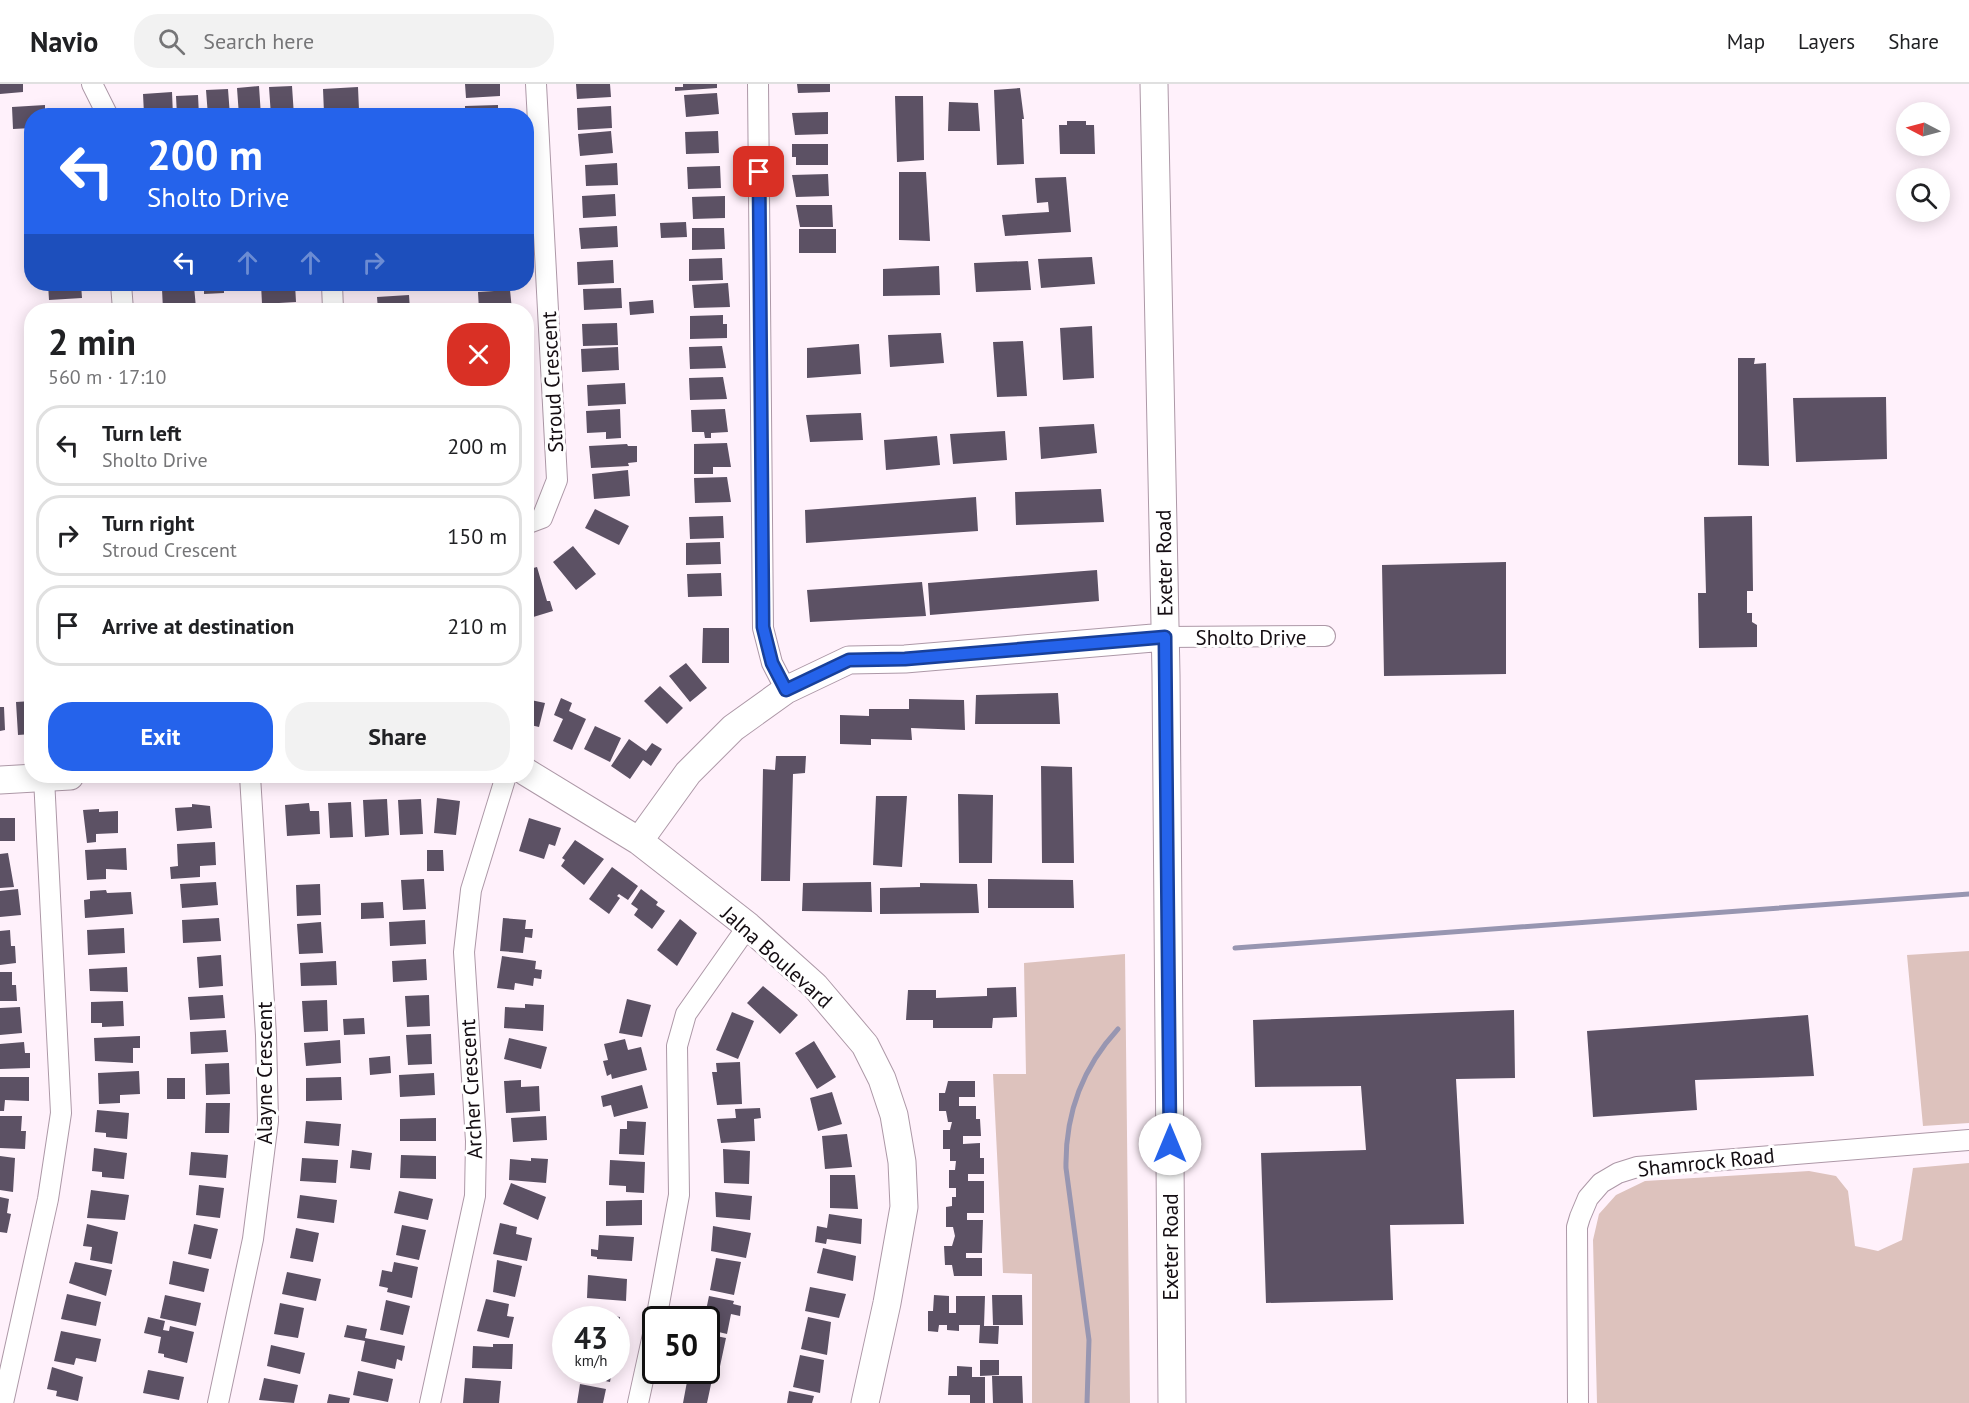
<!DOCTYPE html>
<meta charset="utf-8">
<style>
body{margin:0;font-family:"PT Sans",sans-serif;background:#f2f2f2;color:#202124;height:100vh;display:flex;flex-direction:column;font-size:22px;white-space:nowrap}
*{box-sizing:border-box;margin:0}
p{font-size:20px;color:#757577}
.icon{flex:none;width:33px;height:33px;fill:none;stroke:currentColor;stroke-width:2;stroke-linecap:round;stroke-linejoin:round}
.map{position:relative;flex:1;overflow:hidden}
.side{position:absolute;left:24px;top:219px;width:510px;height:480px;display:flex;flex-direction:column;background:#fff;border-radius:24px;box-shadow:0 3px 15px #0003}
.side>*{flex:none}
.guide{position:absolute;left:24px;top:24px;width:510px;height:183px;border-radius:24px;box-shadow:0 3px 15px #0003;background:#2563eb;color:#fff;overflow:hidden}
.needle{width:39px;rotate:276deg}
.buttons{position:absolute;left:1896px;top:18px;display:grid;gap:12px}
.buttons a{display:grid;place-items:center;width:54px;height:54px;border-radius:50%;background:#fff;box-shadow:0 3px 15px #0003;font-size:30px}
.speed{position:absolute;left:552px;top:1222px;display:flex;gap:12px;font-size:30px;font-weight:700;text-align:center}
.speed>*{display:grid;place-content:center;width:78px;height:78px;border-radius:50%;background:#fff;box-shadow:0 3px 15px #0003;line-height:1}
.speed small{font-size:15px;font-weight:400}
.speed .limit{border:3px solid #111;border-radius:9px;background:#fff;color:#111}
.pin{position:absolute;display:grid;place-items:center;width:51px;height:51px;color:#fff;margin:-26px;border-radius:12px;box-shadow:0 3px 9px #0006}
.me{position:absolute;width:66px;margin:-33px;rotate:0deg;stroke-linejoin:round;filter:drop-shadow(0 0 4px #0008)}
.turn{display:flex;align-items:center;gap:21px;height:126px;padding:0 24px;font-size:27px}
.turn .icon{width:78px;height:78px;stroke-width:2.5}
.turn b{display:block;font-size:42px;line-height:51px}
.lanes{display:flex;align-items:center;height:57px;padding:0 24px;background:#0003;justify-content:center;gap:30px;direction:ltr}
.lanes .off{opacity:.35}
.round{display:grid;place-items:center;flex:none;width:63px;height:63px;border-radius:24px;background:#f2f2f2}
.overview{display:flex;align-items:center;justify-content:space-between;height:102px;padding:0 24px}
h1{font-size:36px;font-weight:700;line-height:45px}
.button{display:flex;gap:12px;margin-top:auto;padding:12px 24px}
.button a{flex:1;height:69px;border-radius:24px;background:#2563eb;color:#fff;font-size:24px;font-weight:700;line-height:69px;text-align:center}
.button a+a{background:#f2f2f2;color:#202124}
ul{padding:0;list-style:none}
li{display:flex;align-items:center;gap:18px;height:81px;margin:0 12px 9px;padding:0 12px;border:3px solid #e0e0e0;border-radius:24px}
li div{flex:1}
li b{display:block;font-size:22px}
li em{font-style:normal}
header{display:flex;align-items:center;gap:36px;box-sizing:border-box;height:84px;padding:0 30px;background:#fff;border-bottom:2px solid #e0e0e0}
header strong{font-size:28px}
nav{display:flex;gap:33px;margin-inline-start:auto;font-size:21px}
.search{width:420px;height:54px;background:#f2f2f2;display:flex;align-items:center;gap:15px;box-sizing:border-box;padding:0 21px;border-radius:24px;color:#757577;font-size:22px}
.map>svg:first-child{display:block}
</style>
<header>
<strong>Navio</strong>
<div class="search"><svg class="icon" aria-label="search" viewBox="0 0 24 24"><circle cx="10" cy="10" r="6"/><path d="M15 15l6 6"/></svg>Search here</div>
<nav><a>Map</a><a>Layers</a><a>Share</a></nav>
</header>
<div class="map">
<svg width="1969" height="1319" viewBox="0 0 1969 1319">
<rect width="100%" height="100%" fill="#fff1fb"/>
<path fill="#ddc2bd" d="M1969 867V1039L1923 1042 1907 871Z
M1125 870 1130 1319H1032V1190L1003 1189 993 990H1026L1024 879Z
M1969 1079V1319H1597L1593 1156 1599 1130 1616 1111 1645 1097 1809 1087 1836 1092 1848 1107 1855 1162 1878 1167 1902 1156 1913 1084Z"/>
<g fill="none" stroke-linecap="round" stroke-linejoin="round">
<path stroke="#9896b1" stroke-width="5" d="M1235 864 1969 810
M1087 1319 1089 1256 1066 1084C1065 1031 1082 984 1118 945"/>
</g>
<path fill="#5c5164" d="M0 0H23V8L0 10Z
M465 0H500V12L466 14Z
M576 0H610L611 13 577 15Z
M683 0H717V4L675 7V3H683Z
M797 0H830V8L798 9Z
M259 2 261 32H239L237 4Z
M292 2 294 32H271L269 3Z
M358 3 359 26 324 29 323 5Z
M1020 4 1024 35H1022L1024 80 997 81 994 6Z
M228 5 230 32H208L206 6Z
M172 8 173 32 144 30 143 10Z
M717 9 719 30 686 33 684 11Z
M198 11 199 32H177L176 12Z
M895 12H923L924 76 897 78Z
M949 18 978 19 980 47H948Z
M45 21V32H32V44L13 45 12 23Z
M498 21V32H465V22Z
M611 22 612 44 578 46 577 24Z
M828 28V50L795 51 792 29Z
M1067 37H1086V41H1094L1095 70H1060L1059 41H1067Z
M611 47 613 69 580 72 578 50Z
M718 47 719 69 686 70 685 48Z
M792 60H828V81H796V73H792Z
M617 79 618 101 586 102 585 81Z
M720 82 721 104 688 105 687 83Z
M899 88H926L930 157 899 156Z
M828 90 829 112 796 113 792 91Z
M1066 93 1071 148 1005 152 1002 131 1049 128 1048 118 1037 119 1035 94Z
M615 110 616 132 583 134 582 112Z
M725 112V134L693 135 692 113Z
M796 121H832L833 143H800Z
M686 138 687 153 661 154 660 139Z
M617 142 618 163 581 165 579 144Z
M692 144H724L725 165 692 166Z
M799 145H836V169H799Z
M1092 173 1095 200 1041 204 1038 175Z
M722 174 723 196 689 197V175Z
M613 176 614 199 578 201 577 178Z
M1028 177 1031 206 976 208 974 179Z
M939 182 940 211 883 212V185Z
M728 199 730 223 694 224 692 201Z
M48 200H81L82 214 49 216Z
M204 200H224V209L204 210Z
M261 200H295L296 218 262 220Z
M194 202 196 224 163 226 162 205Z
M621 204 622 224 584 226 583 205Z
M510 206 512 226H479L478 208Z
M409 211 410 226H378L377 213Z
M653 216 654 229 630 231 629 218Z
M723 231V240H727V254L690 255V232Z
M617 239 618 261 583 262 582 240Z
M1092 242 1094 294 1063 296 1060 244Z
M941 249 944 279 890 283 888 251Z
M1023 257 1027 312 997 313 993 258Z
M859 260 861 290 807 294V264Z
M722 262 726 284 690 285 689 263Z
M618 263 619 286 582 288 581 265Z
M1738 274H1755L1754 280 1766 279 1769 382 1738 381Z
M723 293 727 315 690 316 689 294Z
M625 299 626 320 588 322 587 301Z
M1886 313 1887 375 1796 378 1793 314Z
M620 325 621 354 606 355V348L587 349 586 327Z
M725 325 728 348 711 349V354H705L704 348H692L691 326Z
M861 329 863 356 810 358 806 331Z
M1094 340 1097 369 1041 375 1039 343Z
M1005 347 1007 376 953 380 950 350Z
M937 352 940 381 886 386 884 356Z
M727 359 731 383H713V390H694V360Z
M627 360 628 362H637V378L628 379 629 382 591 384 589 362Z
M628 386 630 412 594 415 592 390Z
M727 393 731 418 695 419 694 394Z
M1101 405 1104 438 1016 441 1015 408Z
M976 413 978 447 806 459 805 426Z
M595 425 629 442 619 461 585 444Z
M723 432 724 454 690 455 689 433Z
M1752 432 1753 507H1747V529H1752V538L1757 541V563L1699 564 1698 509H1706L1704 433Z
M720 458 721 480 686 481V459Z
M573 462 596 490 576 506 553 478Z
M1506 478V590L1384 592 1382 481Z
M537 483 547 517H550L553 527 530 534 526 521V486Z
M1097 486 1099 517 930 531 928 499Z
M721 489 722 512 688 513 687 490Z
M922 498 926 532 810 538 807 506Z
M703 544H729V579H702Z
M686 579 707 604 690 618 669 592Z
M660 602 683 624 667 640 644 617Z
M1058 609 1060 640H975L976 611Z
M561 614 572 619 569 627 586 635 572 666 553 657 563 635 554 631Z
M526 615 545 619 539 643 526 640Z
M909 615 964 616 965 646 911 644 912 656 871 655V661L840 660V631L869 632V625H909Z
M32 617V650L18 651 16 618Z
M0 623H4L5 646 0 647Z
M595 642 621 654 610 678 584 665Z
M629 655 646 667 652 659 662 665 651 682 643 676 630 695 611 682Z
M776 672H806L805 689 793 690 790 797H761L763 685 775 686Z
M1041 682 1072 683 1074 779H1042Z
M958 710 993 711 992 779H959Z
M876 712H907L902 783 873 781Z
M437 714 460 717 456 751 434 749Z
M387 715 389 751 365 753 363 716Z
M421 715 423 750 400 751 398 716Z
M351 718 353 753 330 754 328 719Z
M309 719 310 727H319L320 750 287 752 285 721Z
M192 720 210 722 212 744 177 747 175 724 192 723Z
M99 725V728L118 727V749L96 750V758L87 759 83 726Z
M0 734H15V757H0Z
M529 734 561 744 555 762 549 760 544 775 519 767Z
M575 756 604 775 584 801 561 782 565 776 562 774Z
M215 758 216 781 200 782V793L171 795 170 783 178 782 177 760Z
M126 764 127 786 106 785V795L87 796 85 766Z
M427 766H443L444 787H427Z
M8 769 14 803 0 804V770Z
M612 783 638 802 628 816 619 810 617 812 620 814 609 830 589 815Z
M424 795 426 825 403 826 401 796Z
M988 795 1073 796 1074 824H988Z
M216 798 218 821 182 824 180 800Z
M871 798 872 828 802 827 803 799Z
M920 799 977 800 979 829 880 830V804L920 803Z
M320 800 321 831 297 832 296 801Z
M18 805 21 831 0 833V807Z
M641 805 658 818 656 821 665 827 652 845 634 831 638 825 631 820Z
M106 806 107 809 131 808 133 830 85 834 84 816 90 815V807Z
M383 818 384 834 361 835V819Z
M219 834 221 857 183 859 182 836Z
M503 834 526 836 525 845H533L532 854 525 853 523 869 500 867Z
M680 835 697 849 677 882 657 866Z
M425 836 426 860 390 862 389 838Z
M321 838 323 869 299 870 297 840Z
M124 844 125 869 88 871 87 846Z
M10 846 11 862H15L16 879 0 881V847Z
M221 871 223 902 199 904 197 873Z
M502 872 536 877 535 885 542 886 541 895 534 894 533 902 515 899 514 906 497 904Z
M426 875 427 896 393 898 392 877Z
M336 877 337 901 301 902 300 879Z
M127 883 128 908 90 907 89 885Z
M0 888H12V901H16L17 917H0Z
M763 902 798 931 780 950 747 919Z
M1016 903 1017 933 993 934 992 944H933V936H906L908 906H936V914L987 912V904Z
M223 911 225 934 190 936 188 913Z
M429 911 430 942 407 943 405 912Z
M627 915 651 921 642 953 619 949Z
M327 916 328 947 304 948 302 917Z
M123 917 124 942 102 943V939H91V918Z
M525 920 544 921 543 947 504 944 505 923 525 924Z
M20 923 22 949 0 951V924Z
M1514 926 1515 994 1456 995 1464 1140 1390 1141 1393 1216 1266 1219 1261 1069 1366 1066 1361 1002 1255 1003 1253 936Z
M732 928 754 937 738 975 716 966Z
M1808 931 1814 992 1695 996 1697 1026 1593 1033 1587 947Z
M364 934 365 950 344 951 343 935Z
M226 946 228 968 191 970 190 948Z
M431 950 432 980 408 981 406 951Z
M140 952V964H133V979L95 977 94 954Z
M509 954 547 963 541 985 504 975Z
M625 955 628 966 641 963 647 986 612 995 611 990 607 992 603 977 608 976 604 960Z
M340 956 341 979 306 982 304 959Z
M814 957 836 993 817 1005 795 969Z
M24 958 25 969H30V984L0 985V960Z
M390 972 391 989 370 991 369 974Z
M740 978 742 1020 717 1021 712 988H717L716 979Z
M229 979 230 1010 206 1011 205 980Z
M139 987 140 1010 120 1011V1019L99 1020 98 989Z
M434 989 435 1011 400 1013 399 991Z
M0 993H29V1017L5 1016 4 1027H0Z
M341 993 342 1016 306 1017V994Z
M167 994H185V1015H167Z
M521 996V1003L539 1002 540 1027 506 1029 504 997Z
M948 997H975V1013H959V1022H976V1035H980L981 1052H963V1060L980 1059V1074H984V1090H968V1097H984V1129H967V1136H983L982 1169H966V1174H982V1192H954L952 1181H945L944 1162H952L955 1152 953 1143H946V1123L952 1122V1113H956V1104H949V1086H955L956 1077H950V1065H943V1046H950L952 1038H948L946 1027H939V1009H945Z
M642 1001 648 1024 614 1033 611 1021 603 1023 601 1012Z
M832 1008 842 1040 818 1047 810 1014Z
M206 1019H230L229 1049H205Z
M760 1024 761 1034 754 1035 755 1057 721 1059 717 1035 736 1034 735 1025Z
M97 1026 129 1029 127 1055 106 1053V1049L95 1048Z
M0 1032H22L21 1047H26L25 1065 0 1064Z
M546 1032 547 1056 513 1058 511 1034Z
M436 1034V1057H400V1035Z
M306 1037 341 1040 339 1062 304 1059Z
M627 1037 646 1038 644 1071 619 1070 620 1045H627Z
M847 1050 852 1083 825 1085 822 1052Z
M94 1064 127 1069 124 1095 102 1093V1088L92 1087Z
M723 1065 750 1067 749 1100 724 1099Z
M352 1066 372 1069 370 1086 350 1084Z
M191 1068 228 1071 226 1094 189 1091Z
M401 1071 436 1072V1095L400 1094Z
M0 1072 15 1074 13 1108 0 1106Z
M302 1074 338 1076 336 1099 300 1097Z
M531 1074 548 1075 546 1099 509 1096 510 1075 531 1077Z
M610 1076 645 1078 644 1109 626 1108V1102L609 1101Z
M830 1091H855L858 1125 830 1124Z
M511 1099 546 1113 538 1136 503 1120Z
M199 1101 224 1104 220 1134 196 1131Z
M91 1106 129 1111 125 1136 87 1134Z
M399 1107 433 1115 428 1136 394 1129Z
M715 1108 752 1112 750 1136 716 1133Z
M300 1111 337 1116 334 1139 297 1134Z
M0 1113 9 1115 7 1129 11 1130 7 1149 0 1148Z
M642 1116V1141L606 1142V1117Z
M829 1130 862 1135 861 1160 827 1155 826 1160 815 1158 817 1142 827 1144Z
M500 1139 517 1143 516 1150 532 1154 527 1177 493 1170Z
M87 1140 118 1148 112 1180 90 1176 92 1163 83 1162Z
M194 1140 218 1145 211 1175 188 1170Z
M402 1141 426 1146 419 1176 396 1171Z
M713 1142 751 1149 746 1174 711 1167Z
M296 1144 319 1149 313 1178 290 1174Z
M599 1151 634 1153 632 1177 597 1175V1173L591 1172V1165L598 1166Z
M823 1164 856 1172 853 1197 817 1189Z
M716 1174 741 1178 734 1211 710 1206Z
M497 1176 522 1182 515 1213 493 1208Z
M173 1177 209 1185 204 1208 169 1200Z
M75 1178 112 1186 106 1212 69 1199Z
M394 1178 418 1183 412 1214 387 1208 388 1204 379 1202 382 1186 392 1188Z
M287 1188 321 1195 316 1217 282 1210Z
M588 1191 627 1195 626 1217 587 1214Z
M810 1203 846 1210 839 1234 805 1227Z
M67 1210 101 1218 96 1242 61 1235Z
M165 1211 201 1219 196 1242 160 1234Z
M934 1211 949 1212V1229H956V1212H985L984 1242H999L998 1260 979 1259 980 1241H959V1247L947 1246V1241H939L938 1248 928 1247V1227H933Z
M992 1211H1022L1023 1241H993Z
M709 1212 734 1217 733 1220 741 1222 740 1232 731 1230 727 1250 706 1245V1236H704Z
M486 1215 509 1220 507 1232 514 1233 509 1254 477 1247Z
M386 1216 410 1222 403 1251 380 1246Z
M280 1219 304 1224 298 1254 274 1250Z
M582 1227 620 1233 619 1256 616 1255V1236H581Z
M148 1233 165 1237 163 1246 169 1247 170 1242 194 1248 187 1279 164 1273V1270L158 1269 161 1253 144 1249Z
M808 1233 831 1238 827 1271 801 1265Z
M347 1241 367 1245 365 1254 405 1262 402 1277 397 1275 395 1285 361 1277 365 1257 344 1253Z
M61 1247 101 1255 96 1278 76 1274 74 1281 54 1277Z
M706 1250 726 1254 719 1287 706 1285Z
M493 1260H513L512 1285 472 1284 473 1262 493 1263Z
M271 1261 305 1269 300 1290 267 1282Z
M800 1271 824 1276 820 1309 793 1303Z
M980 1276H999V1291L980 1292Z
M957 1282 972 1283V1293H985V1319H970V1311H948L949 1292H957Z
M52 1283 83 1293 78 1317 56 1312 57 1307 47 1305Z
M148 1286 184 1293 179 1316 143 1309Z
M358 1287 393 1295 388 1318 353 1311Z
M592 1287H612L610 1298 591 1294Z
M689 1287 713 1291 707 1319H683Z
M992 1292H1022L1023 1319H993Z
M264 1294 298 1301 294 1319 259 1316Z
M465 1294 501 1297 499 1319H463Z
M580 1300 606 1305 603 1319H577Z
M789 1307 814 1312 812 1319H787Z
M329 1310 350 1314 349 1319H327Z"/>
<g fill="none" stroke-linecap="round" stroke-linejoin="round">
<defs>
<path id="street" d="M92 0 108 32
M758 0 763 544 772 579 786 606
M121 200 123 226
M332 200 333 226
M526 440 542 434 557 396 536 0
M1165 553 1325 552
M656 1236 679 1111 677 962 686 930 748 842
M3 1319 48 1115 61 1029 44 694
M218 1319 253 1155 268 1037 266 951 250 692
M430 1319 475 1112 476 1057 464 868 471 806 506 692
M638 1319 656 1237
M1578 1319 1577 1143 1580 1133 1588 1114 1601 1099 1618 1089 1637 1083 1969 1056"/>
<path id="secondary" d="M1154 0 1166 590 1172 1319
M526 688 639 757 748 842 815 902 865 961 882 995 894 1031 902 1078 904 1123 887 1219 865 1319
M0 696 70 692
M639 757 688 689 733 644 786 606 849 576 905 575 1165 553"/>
</defs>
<use href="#street" stroke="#ad98a7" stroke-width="22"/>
<use href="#secondary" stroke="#ad98a7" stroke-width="29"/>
<use href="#street" stroke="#fff" stroke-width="20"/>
<use href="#secondary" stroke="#fff" stroke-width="27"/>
</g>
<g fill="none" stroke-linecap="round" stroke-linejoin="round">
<defs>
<path id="route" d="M759 88 763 543 772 579 786 606 849 576 905 575 1165 553 1170 1060"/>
</defs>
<use href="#route" stroke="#184099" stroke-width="15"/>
<use href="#route" stroke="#2563eb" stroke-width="10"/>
</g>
<g text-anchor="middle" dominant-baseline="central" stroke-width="6" stroke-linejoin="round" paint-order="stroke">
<g font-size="21" fill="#140d12" stroke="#fff">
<text transform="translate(552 298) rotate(-93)">Stroud Crescent</text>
<text transform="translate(1164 479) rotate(-91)">Exeter Road</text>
<text x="1251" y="553">Sholto Drive</text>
<text transform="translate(777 873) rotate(42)">Jalna Boulevard</text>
<text transform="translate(264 989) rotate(-90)">Alayne Crescent</text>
<text transform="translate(471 1005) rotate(-93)">Archer Crescent</text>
<text transform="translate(1706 1078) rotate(-6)">Shamrock Road</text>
<text transform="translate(1170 1163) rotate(-90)">Exeter Road</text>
</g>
</g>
</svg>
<div class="buttons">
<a><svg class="needle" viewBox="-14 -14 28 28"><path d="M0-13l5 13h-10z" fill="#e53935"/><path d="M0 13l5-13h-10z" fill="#757577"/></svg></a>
<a><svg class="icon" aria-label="search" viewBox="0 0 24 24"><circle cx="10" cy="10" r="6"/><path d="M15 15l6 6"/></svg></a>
</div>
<div class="speed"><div>43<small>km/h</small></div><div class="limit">50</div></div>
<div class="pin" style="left:759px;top:88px;background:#d93025"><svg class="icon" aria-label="arrive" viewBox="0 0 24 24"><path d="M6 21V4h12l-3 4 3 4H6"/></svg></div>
<svg class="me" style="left:1170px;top:1060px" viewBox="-20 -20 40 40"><circle r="19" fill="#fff"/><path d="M0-13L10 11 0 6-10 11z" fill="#2563eb"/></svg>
<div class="guide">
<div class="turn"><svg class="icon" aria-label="left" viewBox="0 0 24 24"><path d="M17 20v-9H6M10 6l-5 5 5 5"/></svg><div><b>200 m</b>Sholto Drive</div></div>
<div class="lanes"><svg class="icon" aria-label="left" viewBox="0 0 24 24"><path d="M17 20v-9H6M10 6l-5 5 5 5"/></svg><svg class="icon off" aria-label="ahead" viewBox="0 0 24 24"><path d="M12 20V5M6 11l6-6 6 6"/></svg><svg class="icon off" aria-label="ahead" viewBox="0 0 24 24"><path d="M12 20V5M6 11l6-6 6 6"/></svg><svg class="icon off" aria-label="right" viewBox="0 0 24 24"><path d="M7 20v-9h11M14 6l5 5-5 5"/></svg></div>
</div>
<section class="side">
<div class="overview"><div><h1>2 min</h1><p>560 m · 17:10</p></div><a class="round" style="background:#d93025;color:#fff"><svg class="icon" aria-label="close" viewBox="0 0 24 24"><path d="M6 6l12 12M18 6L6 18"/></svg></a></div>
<ul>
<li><svg class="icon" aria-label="left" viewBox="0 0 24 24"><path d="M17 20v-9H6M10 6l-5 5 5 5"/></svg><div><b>Turn left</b><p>Sholto Drive</p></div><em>200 m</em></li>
<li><svg class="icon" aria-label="right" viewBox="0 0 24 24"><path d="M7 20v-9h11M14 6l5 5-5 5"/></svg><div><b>Turn right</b><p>Stroud Crescent</p></div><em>150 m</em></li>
<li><svg class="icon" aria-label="arrive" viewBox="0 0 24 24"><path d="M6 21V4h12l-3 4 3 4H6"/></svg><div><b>Arrive at destination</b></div><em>210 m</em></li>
</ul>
<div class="button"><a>Exit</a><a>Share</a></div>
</section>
</div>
